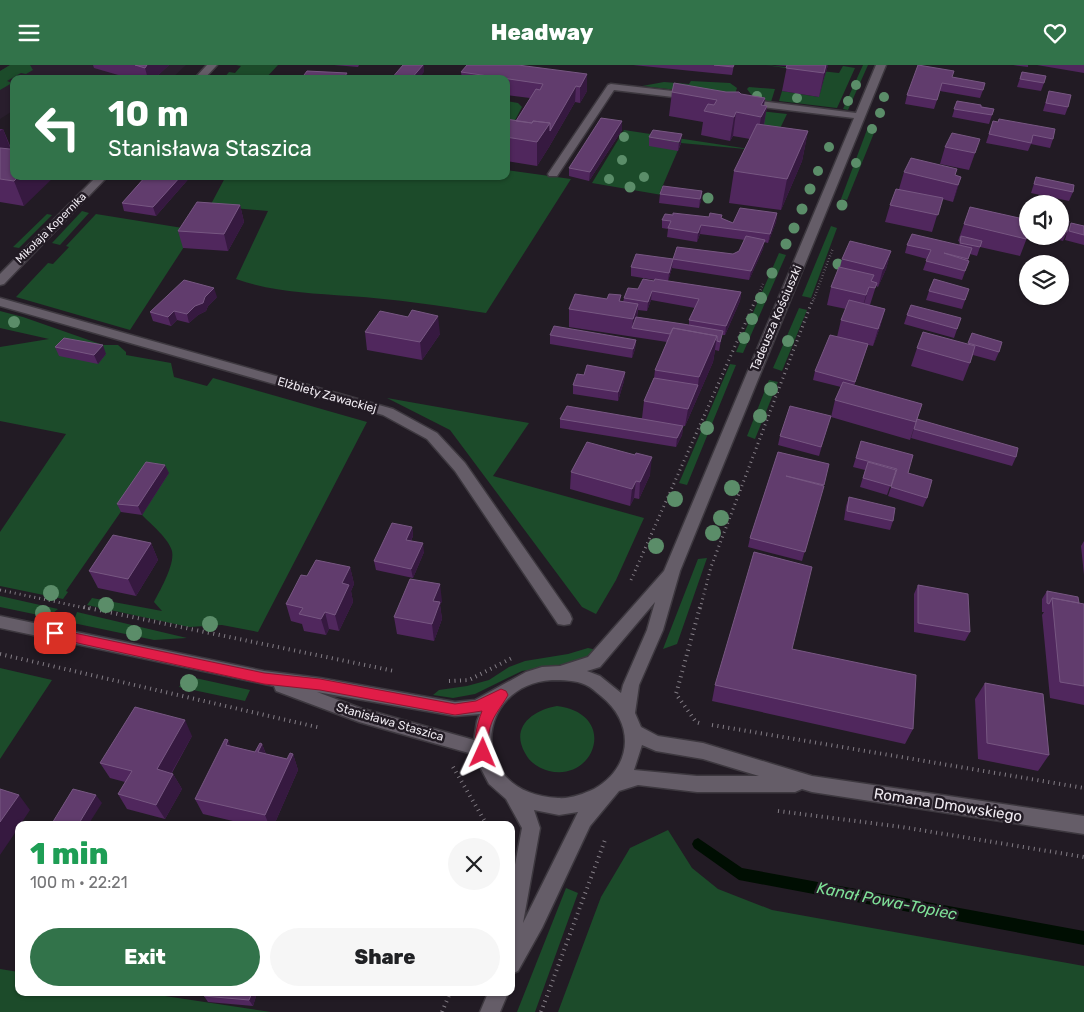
<!DOCTYPE html>
<meta charset="utf-8">
<style>
body{margin:0;font-family:Rubik,sans-serif;background:#f6f6f6;color:#202124;height:100vh;display:flex;flex-direction:column;font-size:19px;white-space:nowrap}
*{box-sizing:border-box;margin:0}
p{font-size:16px;color:#757577}
.icon{flex:none;width:28px;height:28px;fill:none;stroke:currentColor;stroke-width:2;stroke-linecap:round;stroke-linejoin:round}
.map{position:relative;flex:1;overflow:hidden}
.side{position:absolute;left:15px;top:756px;width:500px;height:175px;display:flex;flex-direction:column;background:#fff;border-radius:10px;box-shadow:0 1px 4px #0004}
.side>*{flex:none}
.hud{position:absolute;left:10px;top:10px;width:500px;height:105px;border-radius:10px;box-shadow:0 1px 4px #0004;background:#32734a;color:#fff;overflow:hidden}
.buttons{position:absolute;left:1019px;top:130px;display:grid;gap:10px}
.buttons a{display:grid;place-items:center;width:50px;height:50px;border-radius:50%;background:#fff;box-shadow:0 1px 4px #0004;font-size:25px}
.pin{position:absolute;display:grid;place-items:center;width:42px;height:42px;color:#fff;margin:-21px;border-radius:10px;box-shadow:0 2px 8px #0006}
.me{position:absolute;width:55px;margin:-28px;rotate:1deg;stroke-linejoin:round;filter:drop-shadow(0 0 4px #0008)}
.turn{display:flex;align-items:center;gap:18px;height:105px;padding:0 15px;font-size:22px}
.turn .icon{width:65px;height:65px;stroke-width:2.5}
.turn b{display:block;font-size:35px;line-height:42px}
.round{display:grid;place-items:center;flex:none;width:52px;height:52px;border-radius:26px;background:#f6f6f6}
.headline{display:flex;align-items:center;justify-content:space-between;height:85px;padding:0 15px}
h1{font-size:30px;font-weight:800;line-height:38px;color:#1e9e55}
.cta{display:flex;gap:10px;margin-top:auto;padding:10px 15px}
.cta a{flex:1;height:58px;border-radius:30px;background:#32734a;color:#fff;font-size:20px;font-weight:800;line-height:58px;text-align:center}
.cta a+a{background:#f6f6f6;color:#202124}
header{display:flex;justify-content:space-between;align-items:center;height:65px;padding:0 15px;background:#32734a;color:#fff;font-size:22px;font-weight:800}
.map>svg:first-child{display:block}
</style>
<header><svg class="icon" aria-label="menu" viewBox="0 0 24 24"><path d="M4 6h16M4 12h16M4 18h16"/></svg>Headway<svg class="icon" aria-label="heart" viewBox="0 0 24 24"><path d="M12 20l-8-8c-3-5 5-10 8-4 3-6 11-1 8 4z"/></svg></header>
<div class="map">
<svg width="1084" height="947" viewBox="0 0 1084 947">
<rect width="100%" height="100%" fill="#221b24"/>
<path fill="#291e2d" d="M10 0H186L171 14H14V45L0 54V6Z"/>
<path fill="#1c4b2a" d="M10 0H30L33 5 26 9 21 8 7 16 12 18 0 25V6Z
M236 0H278L265 14H223L229 7 235 8 241 1Z
M765 0 839 8 843 1 855 3 837 43 779 36 782 26 819 32 806 6Z
M863 0H868L848 45 843 44Z
M691 16 730 18 737 23 735 29 729 31 642 21 664 17 689 19Z
M749 22 775 24 771 37 753 32 747 24Z
M506 36 518 38 522 42 514 57 506 61Z
M675 37 787 49 773 78 735 50Z
M868 62 876 63 847 135 841 134Z
M624 65 756 85 681 78 660 127 662 130 592 118Z
M506 105 571 114 486 248C441 241 395 234 349 231 310 228 273 227 236 214L268 146 210 141 226 111H506Z
M82 146 89 148 60 180 52 178Z
M47 149 52 150 19 183 13 182Z
M96 149 195 165 130 265 16 232 48 198 53 199 69 182 66 181Z
M831 161 837 163 811 233 802 231Z
M779 188 786 190 743 288 736 287Z
M799 243 807 245 782 306 773 303Z
M0 246 23 252 103 280H118L126 287V290L171 298 174 312 207 321 213 313 367 357 258 567 222 560 189 562 87 540 92 533 162 546 154 537C160 525 175 500 172 486 169 474 151 459 142 450L168 408 149 406 66 526 68 527 63 534 0 521V467L66 369 0 356V282L49 274 0 263Z
M730 299 736 300 687 420 679 418Z
M769 315 778 317 755 374 747 371Z
M387 333 529 358 493 411 644 453 616 515 596 549 582 542 450 365Z
M707 493 677 579 663 584 698 494Z
M0 531 58 544 48 552 0 542Z
M77 547 187 573 154 575 73 558Z
M588 583 597 585 581 595 565 599 522 606 475 629 453 633 433 630 439 625 467 621 489 615 509 602 525 596 568 589Z
M0 603 52 615 0 694Z
M186 611 250 625 245 636 179 622Z
M557 641C619 649 595 717 549 706 539 703 530 698 525 688 510 662 533 645 557 641Z
M668 765 692 803 718 824 772 845 1084 901V947H558L601 832 630 783Z
M566 823 578 828 535 947H517Z
M0 904 19 907V928H145L271 947H0Z"/>
<g fill="none" stroke-linecap="round" stroke-linejoin="round">
<path fill="#000e02" fill-rule="evenodd" d="M698 773 742 803 1084 866V880L739 815 694 783 692 779 694 775Z"/>
<defs>
<path id="minor" d="M207 0H217L204 14H194Z
M876 0H886L680 506 663 565 639 620 635 648 641 662 658 671 703 678 812 711 1084 751V769L812 727 802 724 795 727H697L638 720 619 726 590 761 542 863 518 906 511 909V821L522 763 506 734 489 719 478 698 469 688 359 657 276 626 274 621 0 563V551L264 606 320 613 455 637 475 635 526 607 542 602 560 601 588 592 664 506 854 53 745 40 740 37 745 34 856 48ZM655 537 647 565 623 620 621 628 600 611 587 606 600 602ZM552 615C563 615 575 615 586 620 591 622 596 627 601 631 635 658 633 702 594 724 583 729 570 734 558 733 467 729 473 620 552 615ZM317 627 455 651 480 649 477 656 474 675 360 643ZM642 680 656 686 703 694 759 711H697L634 705ZM534 745 559 750 578 747 523 858 540 763Z
M611 19 690 28 695 31 690 34 614 25 557 111H549L548 109 608 20Z
M97 111H108L4 219 0 220V209Z
M0 233 393 344 437 368 465 398 570 549 572 554 570 559 564 560 558 559 455 406 427 374 383 350 0 241Z
M488 928H508L500 947H480Z"/>
</defs>
<use href="#minor" stroke="#3d383f" stroke-width="3"/>
<path stroke="#847e86" stroke-width="2.5" stroke-dasharray="0.5 2.5" stroke-linecap="butt" d="M756 236 763 219
M813 236 833 183"/>
<path stroke="#847e86" stroke-width="3" stroke-dasharray="1 4" stroke-linecap="butt" d="M631 515 756 234
M0 525 90 544
M700 544 711 502 813 234"/>
<path stroke="#847e86" stroke-width="4" stroke-dasharray="1 4.5" stroke-linecap="butt" d="M84 542 394 606
M0 589 321 663
M449 616 469 615 514 592
M699 658 696 657 676 629 700 542
M712 660 1084 723
M453 702 487 760
M778 746 902 762 1084 792
M442 947 450 928
M541 947 605 775"/>
<use href="#minor" fill="#655d68" fill-rule="evenodd"/>
</g>
<g fill="#5b8d69">
<circle cx="856" cy="20" r="5"/>
<circle cx="757" cy="31" r="5"/>
<circle cx="884" cy="32" r="5"/>
<circle cx="797" cy="33" r="5"/>
<circle cx="848" cy="36" r="5"/>
<circle cx="880" cy="48" r="5"/>
<circle cx="872" cy="64" r="5"/>
<circle cx="624" cy="72" r="5"/>
<circle cx="829" cy="82" r="5"/>
<circle cx="622" cy="95" r="5"/>
<circle cx="856" cy="98" r="5"/>
<circle cx="818" cy="106" r="5"/>
<circle cx="644" cy="112" r="5"/>
<circle cx="609" cy="114" r="5"/>
<circle cx="630" cy="122" r="5.5"/>
<circle cx="810" cy="124" r="5.5"/>
<circle cx="708" cy="133" r="5.5"/>
<circle cx="842" cy="140" r="5.5"/>
<circle cx="802" cy="144" r="5.5"/>
<circle cx="794" cy="163" r="5.5"/>
<circle cx="786" cy="179" r="5.5"/>
<circle cx="838" cy="199" r="5.5"/>
<circle cx="772" cy="208" r="5.5"/>
<circle cx="761" cy="233" r="6"/>
<circle cx="752" cy="254" r="6"/>
<circle cx="14" cy="257" r="6"/>
<circle cx="744" cy="273" r="6"/>
<circle cx="788" cy="276" r="6"/>
<circle cx="771" cy="324" r="7"/>
<circle cx="760" cy="351" r="7"/>
<circle cx="707" cy="363" r="7"/>
<circle cx="732" cy="423" r="8"/>
<circle cx="675" cy="434" r="8"/>
<circle cx="721" cy="453" r="8"/>
<circle cx="713" cy="468" r="8"/>
<circle cx="656" cy="481" r="8"/>
<circle cx="51" cy="528" r="8"/>
<circle cx="106" cy="540" r="8"/>
<circle cx="43" cy="548" r="8"/>
<circle cx="210" cy="559" r="8"/>
<circle cx="134" cy="568" r="8"/>
<circle cx="189" cy="618" r="9"/>
</g>
<path fill="#50275d" fill-rule="evenodd" d="M93 0H169L154 14H132L94 3Z
M334 0H359L358 2Z
M633 0H734L732 10Z
M775 0H828L825 10 819 32 782 26 787 1Z
M1013 0H1028V2Z
M1037 0H1084V8Z
M461 7 587 9V26L580 38 575 37 549 82 537 101 506 96V54L516 56 530 33 506 30V14H462Z
M1022 7 1044 18 1041 26 1017 22Z
M952 12 983 25 980 33 940 26 934 44 905 39 907 30Z
M1049 26 1068 42 1065 50 1043 46Z
M672 27 765 33 764 41H767L764 60 808 66 802 96 781 145 729 138 734 106 750 74 733 71 730 76 701 70 703 57 669 51Z
M957 36 994 44 989 59 952 52Z
M622 56V65L589 116 569 111V103Z
M993 56 1053 74 1050 83 1031 79 1028 86 986 78Z
M0 64H3L11 83 24 141 0 137Z
M649 72 681 78 678 86 649 81Z
M980 74 969 105 940 99 945 82Z
M904 107 955 111 961 112 953 137 942 134 932 167 885 157 890 140 899 124Z
M146 111H191L156 151 124 146 122 138Z
M1036 112 1073 127 1069 136 1031 128Z
M702 126 701 135 699 143 659 138 660 129Z
M240 140 244 157 228 186 183 183 178 166Z
M970 142 1023 154 1026 147 1028 170 1020 191 980 182 977 191 970 189 968 195 969 196 962 215 923 205 927 194 905 188 907 180H959L960 177 958 176Z
M777 148 776 157 768 178 764 177 763 184 749 215 672 203 668 216 741 227 740 236 725 270H722L719 286 715 285 713 297 685 361H683L682 370 676 382 560 363V354L642 353 644 336 654 313 655 305 667 277 569 262V244L621 230 620 236 623 237 624 233 654 216 655 215 631 211V202L673 194 733 189 739 186 745 175 700 169 697 177 667 172 668 164 662 163V155L673 150 721 153 733 158ZM651 235 695 243 689 255V260L637 252 638 245 647 246Z
M1060 154 1067 167 1063 176 1043 171H1060Z
M1071 158 1084 161V180L1065 175 1067 167Z
M891 186 886 204 878 222 876 221 870 240 885 244 880 262 873 281 868 280 854 321 922 339 910 375 831 352 835 335 841 322 813 315 815 306 837 272 841 255 846 244 827 240 831 222 840 202 842 194Z
M969 224 962 244 926 235 929 226Z
M217 232 208 241 206 246 198 250 189 258 177 255 171 261 153 256 150 247Z
M907 250 961 253 954 273 904 259Z
M408 252 440 269 422 295 367 285 365 267Z
M972 268 999 287 995 296 973 290 963 316 911 301 917 283 968 279Z
M550 270 636 275 635 284 632 293 550 279Z
M55 282 106 289 98 299 59 291Z
M625 307 624 316 618 336 573 329V320L584 310Z
M917 354 1016 392 1012 401 911 373Z
M828 360 819 391 778 380 780 371Z
M861 376 908 408 927 433 923 442 888 431 894 413H893L887 430 860 422 865 405 853 402Z
M778 387 829 399 802 496 748 482 750 473Z
M571 407 650 410 639 434 634 433 630 441 570 424Z
M169 408 142 450 121 447 117 439Z
M849 432 893 456 890 465 844 455 846 441Z
M412 462 413 471 411 476 424 487 413 513 376 505 374 496Z
M1084 476V510L1081 481Z
M151 478 158 495 136 531 98 523 89 506Z
M350 502 354 519 351 526 353 537 339 566 329 564 326 570 304 566 302 559 291 556 286 539 307 511Z
M918 520 970 567 965 576 914 567V529Z
M1047 526 1079 538 1084 539V640L1050 633 1042 550 1044 547H1042V534Z
M442 536 440 540 442 554 434 576 397 569 394 552Z
M792 584 913 664 905 679 712 636 715 620Z
M985 618 1049 690 1038 706 978 694 975 634Z
M192 671 172 708 173 709 182 724 165 754 127 744 118 729 125 717 110 713 100 698Z
M262 679 266 689 287 694 293 689 298 705 274 760H250L203 749 195 734 231 681 255 687Z
M205 928H257L253 941 208 937 204 931Z"/>
<path fill="#361940" d="M147 0H169L154 14H148L145 3Z
M423 0H424V7L419 14H411Z
M826 0H828L825 10 819 32Z
M347 8 348 14H343Z
M587 9V26L580 38V22Z
M576 21 575 37 549 82 537 101V77Z
M765 33 762 50 767 41 763 65 757 76 761 52V40Z
M736 47 733 71 730 76 734 52Z
M622 56V65L589 116 590 107Z
M3 64 12 88 0 99V66Z
M808 66 802 96 781 145 787 114Z
M682 69 681 78 678 86 679 77Z
M19 111H55L24 141 14 116Z
M181 111H191L156 151 153 142Z
M961 112 956 129 953 137 958 120Z
M702 126 701 135 699 143 700 134Z
M240 140 244 157 228 186 224 169Z
M777 148 776 157 768 178 770 169Z
M701 160 700 169 697 177 698 168Z
M765 175 763 184 749 215 751 206Z
M891 186 886 204 878 222 883 204Z
M673 194 672 203 668 216 669 208Z
M869 222 864 239 861 248 866 230Z
M214 223 217 232 208 241 206 246 198 250 189 258 187 249Z
M652 226 651 235 647 246 648 237Z
M741 227 740 236 725 270 726 261Z
M638 239 637 256 632 263 633 254Z
M885 244 880 262 873 281 878 264Z
M174 246 177 255 171 261 168 252Z
M438 251 440 269 422 295 420 277Z
M717 271 713 297 685 361 688 344 698 320 699 312Z
M636 275 635 284 632 293 633 284Z
M103 280 106 289 98 299 94 290Z
M625 307 624 316 618 336V327Z
M683 361 682 370 676 382 677 373Z
M652 392 650 410 639 434 640 417Z
M165 400 169 408 142 450 138 441Z
M636 416 634 433 630 441 632 424Z
M412 462 413 471 407 484 406 475Z
M151 478 158 495 136 531 128 514Z
M423 478 424 487 413 513 411 504Z
M350 502 354 519 351 526 353 537 339 566 335 550 342 518Z
M440 519 442 536 440 540 442 554 434 576 432 559 433 536Z
M325 547 329 564 326 570 321 554Z
M185 655 192 671 165 719 157 704Z
M228 675 235 691 226 680Z
M262 679 268 695 258 687Z
M293 689 298 705 274 760H269L265 750Z
M173 709 182 724 165 754 156 740Z
M19 730 30 745 20 760H19V762L0 790V757Z
M96 730 102 738 88 760H78Z
M252 928H257L253 941 249 935Z"/>
<path fill="#613c6d" stroke="#775782" d="M135 0H147L145 3Z
M403 0H423L411 14H391Z
M467 0H518L587 9 580 22 576 21 550 66V58L533 56 532 58 516 56 536 24 540 25 543 19 461 7Z
M714 0H734L733 2Z
M787 0H826L824 8 786 3Z
M918 0 954 6 952 12 985 18 983 25 942 18 937 35 907 30Z
M307 6 347 8 343 14H301Z
M1022 7 1046 11 1044 18 1020 14Z
M674 18 726 27H739L741 29 765 33 761 40 767 41 761 52 736 47 734 52 704 46 708 39 714 40 717 35 672 27Z
M1049 26 1071 30 1068 42 1046 38Z
M957 36 981 40V42L994 44 992 50 954 44Z
M601 53 622 56 590 107 569 103Z
M506 54 532 58 533 56 550 58 537 77 506 72Z
M999 54 1055 64 1053 74 1033 70 1031 78 989 69 993 56 998 57Z
M757 59 808 66 787 114 734 106Z
M653 65 682 69 679 77 649 72Z
M952 68 980 74 975 88 945 82Z
M14 81V111H19L14 116 0 114V83L10 84Z
M911 93 957 104 955 110 961 112 958 120 904 107Z
M146 111H181L153 142 122 138Z
M1036 112 1074 120 1073 127 1034 119Z
M663 121 702 126 700 134 660 129Z
M896 124 943 133 938 150 890 140Z
M197 137 240 140 224 169 178 166Z
M970 142 1028 155V170L1026 174 964 159Z
M740 143 777 148 770 169 701 160 698 168 668 163 671 156 662 155 665 149 673 150V148L709 152 710 148 722 150 721 153 733 158Z
M1026 147H1028V155L1024 154Z
M1060 154 1069 156 1067 167 1060 165Z
M1071 158 1084 161V170L1069 166Z
M912 169 972 183 968 194 944 188 969 196 965 206 926 196 931 185 907 180Z
M746 171 765 175 751 206 673 194 677 182 733 189 739 186Z
M961 171 982 176 980 182 960 178Z
M850 176 891 186 883 204 842 194Z
M636 189 673 194 669 208 631 202Z
M839 202 874 210 871 216 877 218 875 223 869 222 866 230 831 222Z
M643 214 654 216 655 214 741 227 726 261 689 255 699 234 652 226 648 237 624 233 628 223 638 224Z
M934 214 969 224 965 235 929 226Z
M184 215 214 223 205 232 203 238 195 241 187 249 174 246 168 252 150 247Z
M575 229 607 234 609 229 621 230 619 236 638 239 633 254 569 244Z
M849 235 885 244 878 264 841 255Z
M911 240 961 253 957 264 907 250Z
M412 245 438 251 420 277 365 267 380 246 408 252Z
M636 252 683 259 723 266 720 277 717 276V271L673 263 670 269 632 263Z
M554 261 636 275 633 284 550 270Z
M673 263 717 271 699 312 655 305Z
M923 267 975 281 970 298 917 283Z
M972 268 1002 277 999 287 968 278Z
M830 270 868 279 855 317 815 306Z
M64 273 103 280 94 290 55 282Z
M587 300 625 307 618 327 573 320 577 309 584 310Z
M654 313 698 320 688 344 644 336Z
M843 317 922 339 916 357 835 335Z
M567 341 683 361 677 373 560 354Z
M790 341 831 351 821 382 780 371Z
M917 354 1018 383 1016 392 914 364Z
M861 376 913 390 908 408 932 415 927 433 891 422 897 404 856 393Z
M587 377 635 390 636 388 652 392 640 417 636 416 632 424 571 407Z
M778 387 829 399 824 420 786 411 824 421 805 487 750 473Z
M146 397 165 400 138 441 117 439Z
M868 397 896 405 891 421 863 413Z
M849 432 895 443 893 456 847 446Z
M392 458 412 462 406 475 423 478 411 504 374 496Z
M113 470 151 478 128 514 89 506Z
M754 487 812 502 792 584 916 610 913 664 715 620Z
M316 495 350 502 342 518 349 520 335 550 325 547 321 554 299 549 303 543 286 539 301 510 307 511Z
M410 514 440 519 433 536 440 537 432 559 394 552Z
M918 520 968 529 970 567 918 558Z
M1047 526 1078 532 1079 538 1052 533 1049 539 1047 538Z
M1052 533 1084 539V621L1060 617Z
M985 618 1043 629 1049 690 987 678Z
M135 642 185 655 157 704 173 709 156 740 118 729 132 706 100 698Z
M225 674 228 675 226 680 255 687 260 678 262 679 258 687 287 694 290 688 293 689 265 750 195 734Z
M0 724 19 730 0 757Z
M73 724 96 730 78 760H51Z
M205 928H252L249 935 204 931Z"/>
<path fill="#e11d48" stroke="#92132f" d="M55 564 264 608 320 614 455 639 476 636 501 624 506 626 508 630C501 643 491 652 489 668 487 676 491 684 488 692L483 694 478 692C472 677 477 660 482 646L455 650 320 625 264 619 55 573 51 572 49 568 51 565Z"/>
<g text-anchor="middle" dominant-baseline="central" stroke-width="5" stroke-linejoin="round" paint-order="stroke">
<g font-size="11" fill="#efeaf1" stroke="#221b24">
<text transform="translate(51 163) rotate(-45)">Mikołaja Kopernika</text>
</g>
<g font-size="12" fill="#efeaf1" stroke="#221b24">
<text transform="translate(776 253) rotate(-67)">Tadeusza Kościuszki</text>
<text transform="translate(327 330) rotate(16)">Elżbiety Zawackiej</text>
<text transform="translate(390 657) rotate(16)">Stanisława Staszica</text>
</g>
<g font-size="15" fill="#efeaf1" stroke="#221b24">
<text transform="translate(948 740) rotate(9)">Romana Dmowskiego</text>
</g>
<g font-size="16" font-style="italic" fill="#7fe198" stroke="#221b24">
<text transform="translate(887 836) rotate(11)">Kanał Powa-Topiec</text>
</g>
</g>
</svg>
<div class="buttons">
<a><svg class="icon" aria-label="sound" viewBox="0 0 24 24"><path d="M4 9h4l5-4v14l-5-4H4zM17 9q2 3 0 6"/></svg></a>
<a><svg class="icon" aria-label="layers" viewBox="0 0 24 24"><path d="M12 4l9 5-9 5-9-5zM3 14l9 5 9-5"/></svg></a>
</div>
<div class="pin" style="left:55px;top:568px;background:#d93025"><svg class="icon" aria-label="arrive" viewBox="0 0 24 24"><path d="M6 21V4h12l-3 4 3 4H6"/></svg></div>
<svg class="me" style="left:483px;top:688px" viewBox="-20 -20 40 40"><path d="M0-17L14 15 0 8-14 15z" fill="#e11d48" stroke="#fff" stroke-width="4"/></svg>
<div class="hud">
<div class="turn"><svg class="icon" aria-label="left" viewBox="0 0 24 24"><path d="M17 20v-9H6M10 6l-5 5 5 5"/></svg><div><b>10 m</b>Stanisława Staszica</div></div>
</div>
<section class="side">
<div class="headline"><div><h1>1 min</h1><p>100 m · 22:21</p></div><a class="round"><svg class="icon" aria-label="close" viewBox="0 0 24 24"><path d="M6 6l12 12M18 6L6 18"/></svg></a></div>
<div class="cta"><a>Exit</a><a>Share</a></div>
</section>
</div>
